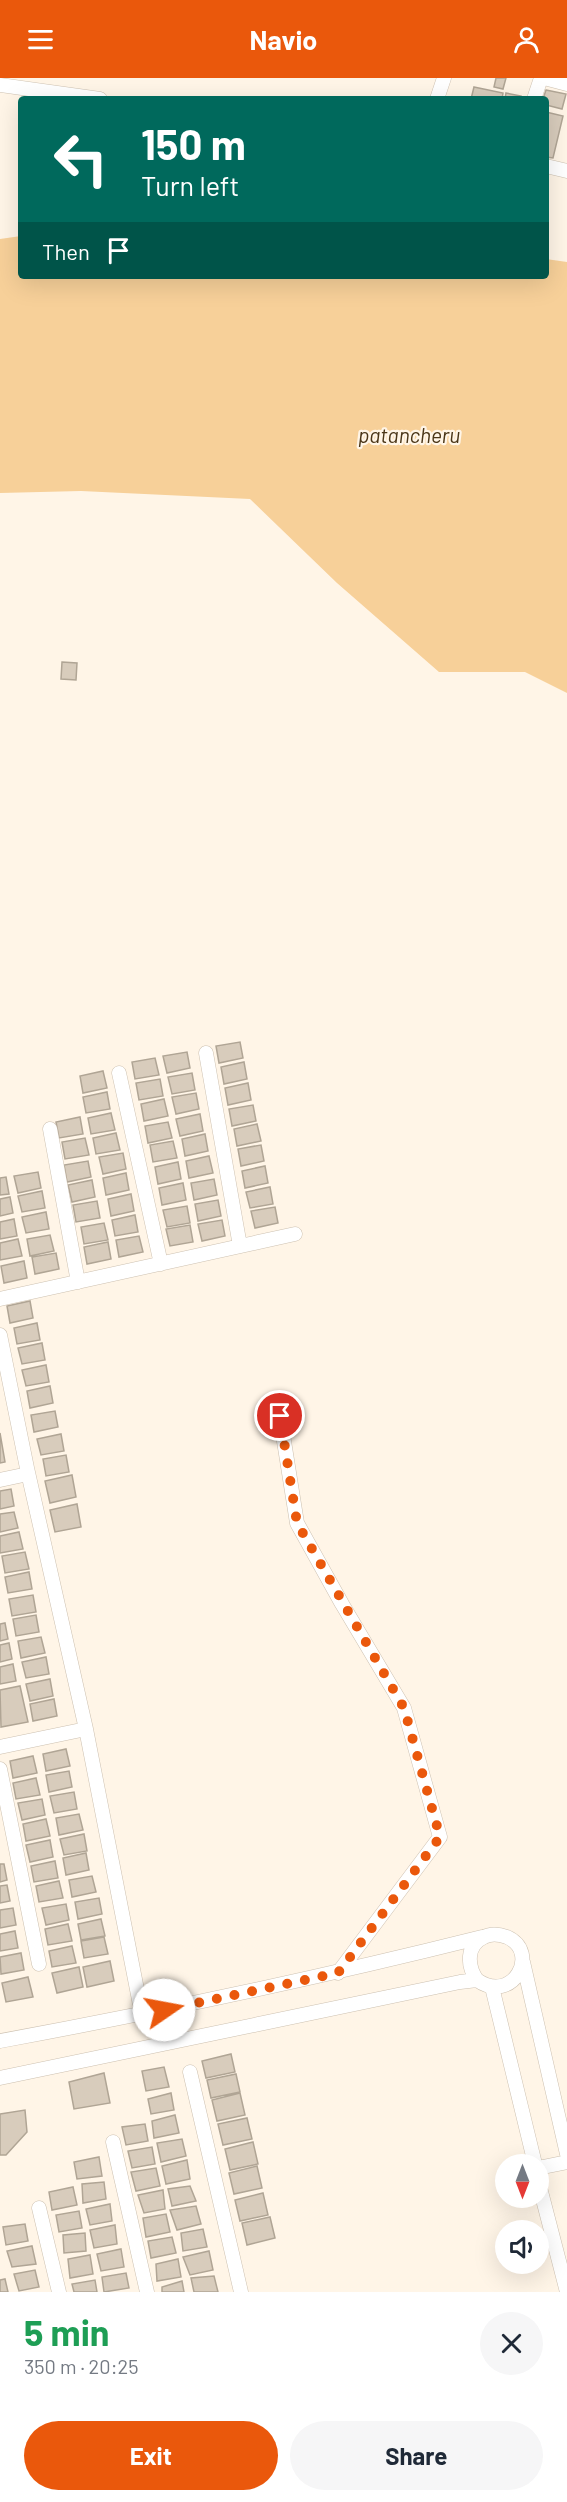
<!DOCTYPE html>
<meta charset="utf-8">
<style>
body{margin:0;font-family:Barlow,sans-serif;background:#f6f6f7;color:#1f2937;height:100vh;display:flex;flex-direction:column;font-size:22px;white-space:nowrap}
*{box-sizing:border-box;margin:0}
p{font-size:20px;color:#747a83}
.icon{flex:none;width:33px;height:33px;fill:none;stroke:currentColor;stroke-width:2;stroke-linecap:round;stroke-linejoin:round}
.map{position:relative;height:2214px;overflow:hidden}
.drawer{display:flex;flex-direction:column;background:#fff;flex:1}
.drawer>*{flex:none}
.top-card{position:absolute;left:18px;top:18px;width:531px;height:183px;border-radius:6px;box-shadow:0 6px 24px #0002;background:#00695c;color:#fff;overflow:hidden}
.needle{width:39px;rotate:180deg}
.tools{position:absolute;left:495px;top:2076px;display:grid;gap:12px}
.tools a{display:grid;place-items:center;width:54px;height:54px;border-radius:50%;background:#fff;box-shadow:0 6px 24px #0002;font-size:30px}
.pin{position:absolute;display:grid;place-items:center;width:51px;height:51px;color:#fff;margin:-26px;border:3px solid #fff;border-radius:50%;box-shadow:0 2px 6px #0007}
.me{position:absolute;width:66px;margin:-33px;rotate:78deg;stroke-linejoin:round;filter:drop-shadow(0 0 4px #0008)}
.turn{display:flex;align-items:center;gap:21px;height:126px;padding:0 24px;font-size:27px}
.turn .icon{width:78px;height:78px;stroke-width:2.5}
.turn b{display:block;font-size:42px;line-height:51px}
.then{display:flex;align-items:center;height:57px;padding:0 24px;background:#0003;gap:12px;font-size:22px}
.round{display:grid;place-items:center;flex:none;width:63px;height:63px;border-radius:32px;background:#f6f6f7}
.summary{display:flex;align-items:center;justify-content:space-between;height:102px;padding:0 24px}
h1{font-size:36px;font-weight:700;line-height:45px;color:#1e9e55}
.button{display:flex;gap:12px;margin-top:auto;padding:12px 24px}
.button a{flex:1;height:69px;border-radius:36px;background:#ea580c;color:#fff;font-size:24px;font-weight:700;line-height:69px;text-align:center}
.button a+a{background:#f6f6f7;color:#1f2937}
header{display:flex;justify-content:space-between;align-items:center;height:78px;padding:0 24px;background:#ea580c;color:#fff;font-size:27px;font-weight:700}
.map>svg:first-child{display:block}
</style>
<header><svg class="icon" aria-label="menu" viewBox="0 0 24 24"><path d="M4 6h16M4 12h16M4 18h16"/></svg>Navio<svg class="icon" aria-label="person" viewBox="0 0 24 24"><circle cx="12" cy="8" r="4"/><path d="M4 21q1-7 8-7t8 7"/></svg></header>
<div class="map">
<svg width="567" height="2214" viewBox="0 0 567 2214">
<rect width="100%" height="100%" fill="#fff5e7"/>
<path fill="#f7d099" d="M21 158V198H546V181L567 184V615L525 594H439L337 505 250 421 81 413 0 415V161Z"/>
<path fill="#d8ccbc" stroke="#b0a595" stroke-width="1.5" d="M496 0H506L503 11 494 9Z
M474 9 503 15 502 21H471Z
M546 12 566 16 562 31 546 27V21H543Z
M506 15 521 18 520 21H505Z
M546 34 563 38 553 80 546 79Z
M62 584 77 585 76 602 61 601Z
M240 964 243 980 219 985 216 968Z
M187 974 190 990 167 995 163 978Z
M155 980 159 997 135 1001 132 984Z
M244 984 247 1001 224 1006 221 989Z
M103 993 107 1010 83 1015 80 998Z
M192 995 195 1012 172 1016 168 999Z
M160 1001 163 1018 139 1022 136 1005Z
M248 1005 251 1022 228 1027 225 1010Z
M107 1014 110 1031 86 1035 83 1019Z
M196 1015 199 1031 176 1036 172 1019Z
M164 1021 168 1038 144 1043 141 1026Z
M253 1027 256 1043 232 1048 229 1031Z
M111 1035 115 1052 91 1056 88 1040Z
M200 1036 203 1053 180 1058 176 1041Z
M80 1039 83 1056 59 1060 56 1044Z
M168 1044 172 1060 148 1065 145 1048Z
M257 1046 261 1063 237 1068 234 1051Z
M116 1055 120 1072 96 1076 93 1060Z
M205 1056 208 1073 185 1078 182 1061Z
M85 1060 89 1077 65 1081 62 1064Z
M173 1063 177 1080 153 1084 150 1067Z
M261 1067 264 1083 241 1088 238 1071Z
M123 1075 126 1091 103 1096 99 1079Z
M209 1078 213 1095 189 1100 186 1083Z
M88 1083 91 1099 67 1104 64 1087Z
M178 1084 181 1101 158 1106 155 1089Z
M265 1088 268 1105 245 1110 242 1093Z
M38 1094 41 1110 18 1115 14 1098Z
M126 1095 129 1112 106 1117 103 1100Z
M6 1099 9 1116 0 1117V1100Z
M214 1101 217 1117 194 1122 191 1105Z
M92 1102 95 1119 72 1124 68 1107Z
M183 1105 186 1122 162 1127 159 1110Z
M270 1109 273 1126 250 1130 246 1114Z
M42 1113 45 1130 22 1134 18 1118Z
M131 1116 134 1133 111 1138 108 1121Z
M10 1119 13 1135 0 1138V1121Z
M218 1122 221 1138 198 1143 195 1126Z
M97 1123 100 1140 76 1144 73 1127Z
M187 1128 190 1145 167 1149 163 1132Z
M275 1129 278 1145 255 1150 251 1133Z
M46 1134 49 1151 26 1155 22 1139Z
M135 1137 138 1154 115 1158 112 1142Z
M14 1141 17 1158 0 1161V1144Z
M222 1142 225 1158 202 1163 198 1146Z
M104 1145 108 1162 84 1166 81 1149Z
M190 1147 193 1164 170 1168 166 1151Z
M50 1157 54 1173 30 1178 27 1161Z
M139 1158 143 1174 119 1179 116 1162Z
M18 1161 22 1178 0 1182V1165Z
M108 1164 111 1181 87 1186 84 1169Z
M56 1175 59 1191 35 1196 32 1179Z
M24 1183 27 1200 4 1205 1 1188Z
M30 1223 33 1240 10 1245 7 1228Z
M37 1245 40 1262 17 1266 14 1250Z
M42 1265 45 1282 22 1286 18 1270Z
M46 1287 49 1304 26 1308 22 1292Z
M50 1308 53 1325 30 1330 27 1313Z
M55 1333 58 1349 34 1354 31 1337Z
M0 1355 5 1384 0 1385Z
M61 1356 64 1373 41 1377 37 1361Z
M66 1377 69 1394 46 1398 43 1381Z
M72 1397 76 1419 50 1425 45 1403Z
M11 1411 14 1428 0 1431V1413Z
M77 1426 81 1449 55 1454 50 1432Z
M14 1434 18 1450 0 1454V1436Z
M19 1454 23 1471 0 1475V1458Z
M25 1474 29 1491 5 1495 2 1478Z
M29 1494 32 1511 8 1515 5 1499Z
M33 1517 36 1534 12 1538 9 1521Z
M36 1537 39 1554 16 1558 13 1541Z
M5 1545 8 1561 0 1563V1546Z
M41 1559 45 1575 21 1580 18 1563Z
M9 1565 12 1581 0 1584V1567Z
M46 1579 49 1596 26 1600 22 1584Z
M13 1586 16 1603 0 1606V1589Z
M50 1601 53 1618 30 1623 26 1606Z
M20 1608 28 1644 1 1649 0 1612Z
M54 1621 57 1638 33 1643 30 1626Z
M66 1671 70 1688 46 1693 43 1676Z
M33 1678 37 1695 13 1700 10 1683Z
M69 1693 72 1709 49 1714 46 1697Z
M36 1700 40 1717 16 1721 13 1705Z
M74 1714 77 1731 54 1735 50 1718Z
M42 1721 45 1737 22 1742 18 1725Z
M79 1736 83 1752 59 1757 56 1740Z
M46 1741 50 1758 26 1763 23 1746Z
M84 1756 87 1773 64 1777 60 1761Z
M50 1762 53 1779 30 1784 26 1767Z
M86 1775 89 1792 66 1797 63 1780Z
M55 1783 58 1800 34 1804 31 1788Z
M0 1786H4L7 1802 0 1804Z
M92 1798 96 1814 72 1819 69 1802Z
M59 1803 63 1820 39 1824 36 1808Z
M7 1807 10 1823 0 1825V1808Z
M99 1820 102 1836 78 1841 75 1824Z
M66 1826 69 1842 46 1847 42 1830Z
M13 1830 16 1847 0 1850V1832Z
M101 1841 105 1858 81 1862 78 1846Z
M68 1846 72 1863 48 1867 45 1851Z
M15 1853 18 1870 0 1873V1856Z
M104 1859 108 1876 84 1880 81 1863Z
M72 1868 76 1885 52 1889 49 1873Z
M21 1875 24 1892 1 1896 0 1879Z
M110 1883 114 1903 87 1909 83 1889Z
M79 1889 83 1909 57 1915 52 1895Z
M28 1899 33 1919 6 1924 2 1905Z
M231 1976 235 1994 206 2000 202 1983Z
M164 1989 169 2009 146 2013 142 1993Z
M104 1995 110 2025 74 2031 69 2004Z
M236 1996 240 2014 211 2020 207 2002Z
M171 2015 174 2032 151 2036 148 2021Z
M240 2015 245 2037 217 2043 212 2022Z
M25 2032 27 2054 6 2077H0V2036Z
M175 2037 179 2055 154 2060 152 2043Z
M247 2040 252 2061 223 2067 218 2046Z
M145 2046 148 2063 126 2067 122 2049Z
M182 2061 186 2078 161 2084 157 2065Z
M253 2064 258 2086 230 2092 225 2071Z
M152 2069 155 2086 132 2090 128 2073Z
M99 2079 102 2098 77 2101 74 2084Z
M187 2082 190 2101 166 2106 162 2088Z
M257 2088 262 2110 234 2116 229 2095Z
M156 2090 160 2108 136 2113 131 2094Z
M104 2104 106 2121 83 2125 82 2106Z
M190 2108 196 2123 172 2128 168 2111Z
M73 2109 77 2127 52 2132 49 2114Z
M163 2112 165 2131 144 2135 138 2117Z
M263 2115 268 2137 240 2143 235 2122Z
M110 2126 112 2143 90 2147 86 2131Z
M196 2128 201 2146 177 2152 170 2132Z
M79 2133 82 2150 59 2154 56 2137Z
M166 2136 170 2154 146 2159 143 2140Z
M270 2139 275 2160 247 2167 242 2145Z
M25 2146 28 2163 6 2167 3 2149Z
M115 2147 117 2166 94 2170 90 2152Z
M203 2151 207 2169 183 2173 181 2155Z
M85 2155 86 2173 64 2175 63 2157Z
M172 2159 176 2175 151 2180 148 2163Z
M32 2168 36 2186 12 2189 7 2173Z
M121 2171 124 2189 101 2193 97 2176Z
M209 2173 213 2192 190 2197 183 2179Z
M90 2177 93 2196 70 2200 68 2181Z
M178 2181 181 2199 157 2203 156 2186Z
M35 2192 39 2209 19 2213 14 2196Z
M126 2195 129 2210 104 2214 102 2199Z
M214 2198 218 2214H194L191 2200Z
M5 2201 8 2214H0V2202Z
M95 2202 97 2214H74L72 2206Z
M182 2203 184 2214H162V2209Z"/>
<g fill="none" stroke-linecap="round" stroke-linejoin="round">
<defs>
<path id="street" d="M544 0 567 6
M0 7 100 21
M437 21 444 0
M534 21 541 0
M546 88 567 93
M206 975 240 1168
M119 995 161 1186
M50 1051 78 1204
M0 1221 295 1156
M0 1257 27 1390 86 1651 142 1937
M280 1338 297 1445 342 1526 404 1630 440 1759 338 1895
M0 1402 28 1396
M0 1669 86 1651
M0 1691 39 1886
M523 1884 567 2076
M492 1909 535 2086
M0 1963C162 1933 322 1899 482 1859
M190 1994 241 2214
M0 2000 460 1904 477 1902C513 1927 541 1874 507 1859 499 1856 491 1855 484 1859 466 1867 467 1888 477 1902
M113 2064 147 2214
M538 2090 567 2084
M538 2102 567 2214
M39 2130 59 2214"/>
</defs>
<use href="#street" stroke="#cdc1b1" stroke-width="15"/>
<use href="#street" stroke="#fff" stroke-width="14"/>
</g>
<g fill="none" stroke-linecap="round" stroke-linejoin="round">
<path stroke="#ea580c" stroke-width="10" stroke-dasharray="0 18" d="M164 1932 338 1895 440 1759 404 1630 297 1445 280 1338"/>
</g>
<g text-anchor="middle" dominant-baseline="central" stroke-width="4.5" stroke-linejoin="round" paint-order="stroke">
<g font-size="21" font-style="italic" fill="#4a3517" stroke="#fff5e7">
<text x="409" y="356">patancheru</text>
</g>
</g>
</svg>
<div class="tools">
<a><svg class="needle" viewBox="-14 -14 28 28"><path d="M0-13l5 13h-10z" fill="#e53935"/><path d="M0 13l5-13h-10z" fill="#747a83"/></svg></a>
<a><svg class="icon" aria-label="sound" viewBox="0 0 24 24"><path d="M4 9h4l5-4v14l-5-4H4zM17 9q2 3 0 6"/></svg></a>
</div>
<div class="pin" style="left:280px;top:1338px;background:#d93025"><svg class="icon" aria-label="arrive" viewBox="0 0 24 24"><path d="M6 21V4h12l-3 4 3 4H6"/></svg></div>
<svg class="me" style="left:164px;top:1932px" viewBox="-20 -20 40 40"><circle r="19" fill="#fff"/><path d="M0-13L10 11 0 6-10 11z" fill="#ea580c"/></svg>
<div class="top-card">
<div class="turn"><svg class="icon" aria-label="left" viewBox="0 0 24 24"><path d="M17 20v-9H6M10 6l-5 5 5 5"/></svg><div><b>150 m</b>Turn left</div></div>
<div class="then">Then<svg class="icon" aria-label="arrive" viewBox="0 0 24 24"><path d="M6 21V4h12l-3 4 3 4H6"/></svg></div>
</div>
</div>
<section class="drawer">
<div class="summary"><div><h1>5 min</h1><p>350 m · 20:25</p></div><a class="round"><svg class="icon" aria-label="close" viewBox="0 0 24 24"><path d="M6 6l12 12M18 6L6 18"/></svg></a></div>
<div class="button"><a>Exit</a><a>Share</a></div>
</section>
